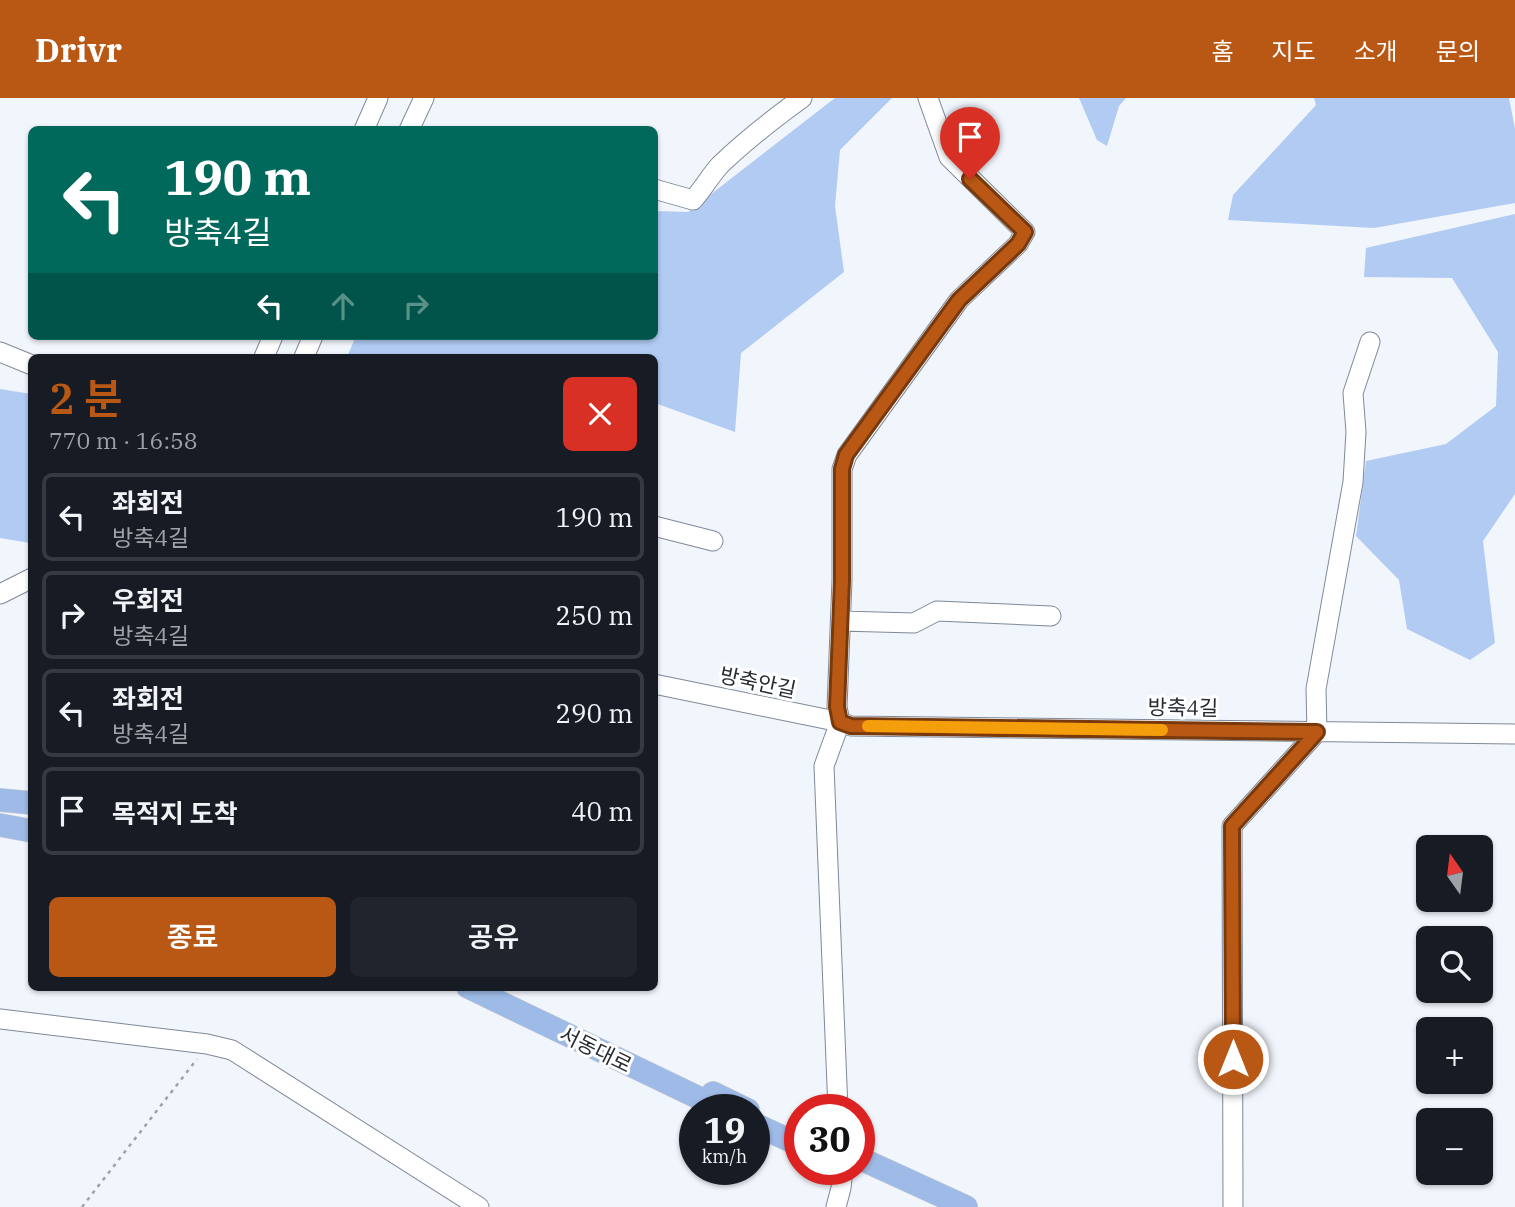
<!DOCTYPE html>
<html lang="ko">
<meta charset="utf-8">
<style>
body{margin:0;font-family:"IBM Plex Serif","Noto Sans KR",serif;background:#20242c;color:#f1f3f6;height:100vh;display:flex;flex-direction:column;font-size:26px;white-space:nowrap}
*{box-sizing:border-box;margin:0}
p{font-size:23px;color:#9ea1a6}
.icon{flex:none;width:38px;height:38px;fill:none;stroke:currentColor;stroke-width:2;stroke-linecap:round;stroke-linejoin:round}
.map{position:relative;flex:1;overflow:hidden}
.panel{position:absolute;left:28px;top:256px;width:630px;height:637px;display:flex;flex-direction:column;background:#171b24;border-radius:10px;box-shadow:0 2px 5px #0004}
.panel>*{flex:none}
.banner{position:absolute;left:28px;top:28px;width:630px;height:214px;border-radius:10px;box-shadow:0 2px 5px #0004;background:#00695c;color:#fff;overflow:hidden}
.needle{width:46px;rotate:346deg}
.tools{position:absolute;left:1416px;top:737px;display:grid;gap:14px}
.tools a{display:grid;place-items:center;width:77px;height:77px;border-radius:10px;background:#171b24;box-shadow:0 2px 5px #0004;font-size:35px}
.speed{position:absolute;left:679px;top:996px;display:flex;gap:14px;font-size:35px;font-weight:700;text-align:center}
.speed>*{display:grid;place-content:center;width:91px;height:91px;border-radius:50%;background:#171b24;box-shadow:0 2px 5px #0004;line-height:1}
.speed small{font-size:18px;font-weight:400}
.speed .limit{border:10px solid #d22;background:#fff;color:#111}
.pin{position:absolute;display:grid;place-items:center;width:60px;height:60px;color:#fff;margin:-72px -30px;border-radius:50% 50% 50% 0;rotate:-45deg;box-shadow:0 0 7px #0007}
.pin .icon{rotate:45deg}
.me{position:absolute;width:77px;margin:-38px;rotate:0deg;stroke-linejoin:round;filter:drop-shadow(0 0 5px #0008)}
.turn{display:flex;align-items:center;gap:24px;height:147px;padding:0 21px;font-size:32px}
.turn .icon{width:91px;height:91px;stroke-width:2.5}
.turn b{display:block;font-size:49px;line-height:60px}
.lanes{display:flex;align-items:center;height:66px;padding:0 21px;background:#0003;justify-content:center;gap:35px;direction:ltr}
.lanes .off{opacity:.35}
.round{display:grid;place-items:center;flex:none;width:74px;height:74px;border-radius:10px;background:#20242c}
.overview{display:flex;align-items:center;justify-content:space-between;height:119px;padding:0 21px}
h1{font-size:42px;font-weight:600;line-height:52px;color:#b85814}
.cta{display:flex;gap:14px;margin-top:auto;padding:14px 21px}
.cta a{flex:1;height:80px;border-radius:10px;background:#b85814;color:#fff;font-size:28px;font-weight:600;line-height:80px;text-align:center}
.cta a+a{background:#20242c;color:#f1f3f6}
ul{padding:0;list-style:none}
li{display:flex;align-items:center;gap:21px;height:88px;margin:0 14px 10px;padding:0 7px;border:4px solid #363941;border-radius:10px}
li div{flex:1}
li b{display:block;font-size:26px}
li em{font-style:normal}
header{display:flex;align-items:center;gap:42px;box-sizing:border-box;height:98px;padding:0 35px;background:#b85814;color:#fff}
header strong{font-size:33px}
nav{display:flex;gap:38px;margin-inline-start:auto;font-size:24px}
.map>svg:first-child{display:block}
</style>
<header>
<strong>Drivr</strong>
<nav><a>홈</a><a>지도</a><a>소개</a><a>문의</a></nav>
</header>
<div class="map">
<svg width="1515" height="1109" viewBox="0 0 1515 1109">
<rect width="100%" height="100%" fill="#f1f5fc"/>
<path fill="#b1cbf3" d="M835 0H892L840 52 835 108 844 174 741 255 735 334 655 305 654 259H347L356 238H654L655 113 688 114Z
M1079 0H1126L1119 8 1107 48 1097 42Z
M1314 0H1509L1515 31V105L1374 130 1228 122 1233 97 1316 7Z
M1515 116V396L1483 443 1495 545 1470 562 1407 531 1399 482 1356 438 1366 363 1446 346 1496 308 1498 254 1452 180 1364 179 1366 150Z
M0 291 31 296 32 433 30 445 0 440Z"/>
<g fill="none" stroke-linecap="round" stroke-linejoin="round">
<defs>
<path id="minor" d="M364 32 378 0
M409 32 424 0
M654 91 693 102C703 91 710 78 720 67 745 43 773 21 802 0
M0 254 32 267
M264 259 273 238
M304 259 313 238
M654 428 713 443
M0 496 32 480
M841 523 914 525 937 513 1051 518
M654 586 840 624 851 628 1515 636
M0 921 207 946 232 952 479 1109
M838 1012 824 668 840 624 837 609 842 482V371L847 357 959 202 1018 146 1025 134 949 59 928 0
M836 1109 841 1090 843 1071
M1233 1109 1232 728 1317 634 1316 591 1353 384 1356 334 1353 295 1370 244"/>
<path id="major" d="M0 702 32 705
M0 727 32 733
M468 889 724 1012
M713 995 748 1012
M754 1026 800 1047
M859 1060 966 1109"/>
</defs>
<use href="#minor" stroke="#7f8999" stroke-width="21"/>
<use href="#major" stroke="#d0d1d2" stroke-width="24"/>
<path stroke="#9ea2a8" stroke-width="2.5" stroke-dasharray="3.5 5" stroke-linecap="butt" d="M82 1109 197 961"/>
<use href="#minor" stroke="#fff" stroke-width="19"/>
<use href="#major" stroke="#9ebae6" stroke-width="23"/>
</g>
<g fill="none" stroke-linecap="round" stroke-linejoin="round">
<defs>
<path id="route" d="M970 81 1025 134 1018 146 959 202 846 357 842 371V482L837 609 840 624 851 628 1317 634 1232 728 1233 961"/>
</defs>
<use href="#route" stroke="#78390d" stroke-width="18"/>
<use href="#route" stroke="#b85814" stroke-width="12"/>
<path stroke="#f59e0b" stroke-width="12" d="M868 628 1162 632"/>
</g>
<g text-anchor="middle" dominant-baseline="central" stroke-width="6" stroke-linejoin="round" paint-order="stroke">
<g font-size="21" fill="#282c32" stroke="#fff">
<text transform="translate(758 584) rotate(12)">방축안길</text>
<text transform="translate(1183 609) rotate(1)">방축4길</text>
<text transform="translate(596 951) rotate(26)">서동대로</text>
</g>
</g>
</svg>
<div class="tools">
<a><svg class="needle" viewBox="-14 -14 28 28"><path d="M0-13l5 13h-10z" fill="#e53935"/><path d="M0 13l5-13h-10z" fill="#9ea1a6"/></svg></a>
<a><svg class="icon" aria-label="search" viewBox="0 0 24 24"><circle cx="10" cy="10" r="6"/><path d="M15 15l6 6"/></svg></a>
<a>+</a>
<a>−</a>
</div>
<div class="speed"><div>19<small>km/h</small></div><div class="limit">30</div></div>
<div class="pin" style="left:970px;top:81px;background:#d93025"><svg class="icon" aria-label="arrive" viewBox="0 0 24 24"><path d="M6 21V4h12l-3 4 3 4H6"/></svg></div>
<svg class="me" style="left:1233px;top:961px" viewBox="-20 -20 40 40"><circle r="17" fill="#b85814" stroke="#fff" stroke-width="3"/><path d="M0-11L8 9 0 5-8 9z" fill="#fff"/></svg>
<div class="banner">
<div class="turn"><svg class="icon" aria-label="left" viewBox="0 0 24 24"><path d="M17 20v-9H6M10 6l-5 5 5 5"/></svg><div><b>190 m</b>방축4길</div></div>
<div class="lanes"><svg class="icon" aria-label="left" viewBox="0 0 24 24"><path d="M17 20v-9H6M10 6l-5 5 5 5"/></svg><svg class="icon off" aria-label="ahead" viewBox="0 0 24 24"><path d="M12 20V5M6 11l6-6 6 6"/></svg><svg class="icon off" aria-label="right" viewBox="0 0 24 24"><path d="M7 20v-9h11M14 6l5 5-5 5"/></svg></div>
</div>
<section class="panel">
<div class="overview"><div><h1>2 분</h1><p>770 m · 16:58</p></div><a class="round" style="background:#d93025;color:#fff"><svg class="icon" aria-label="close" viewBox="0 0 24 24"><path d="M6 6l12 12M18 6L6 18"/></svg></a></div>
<ul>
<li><svg class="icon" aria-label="left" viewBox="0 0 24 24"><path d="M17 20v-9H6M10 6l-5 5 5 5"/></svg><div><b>좌회전</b><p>방축4길</p></div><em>190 m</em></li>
<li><svg class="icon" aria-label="right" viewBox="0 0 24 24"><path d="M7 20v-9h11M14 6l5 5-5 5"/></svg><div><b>우회전</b><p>방축4길</p></div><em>250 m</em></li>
<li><svg class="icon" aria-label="left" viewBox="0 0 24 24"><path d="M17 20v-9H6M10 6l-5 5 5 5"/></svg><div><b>좌회전</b><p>방축4길</p></div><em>290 m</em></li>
<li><svg class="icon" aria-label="arrive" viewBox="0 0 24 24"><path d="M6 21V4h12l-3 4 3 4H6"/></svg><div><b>목적지 도착</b></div><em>40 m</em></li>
</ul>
<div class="cta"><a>종료</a><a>공유</a></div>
</section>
</div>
